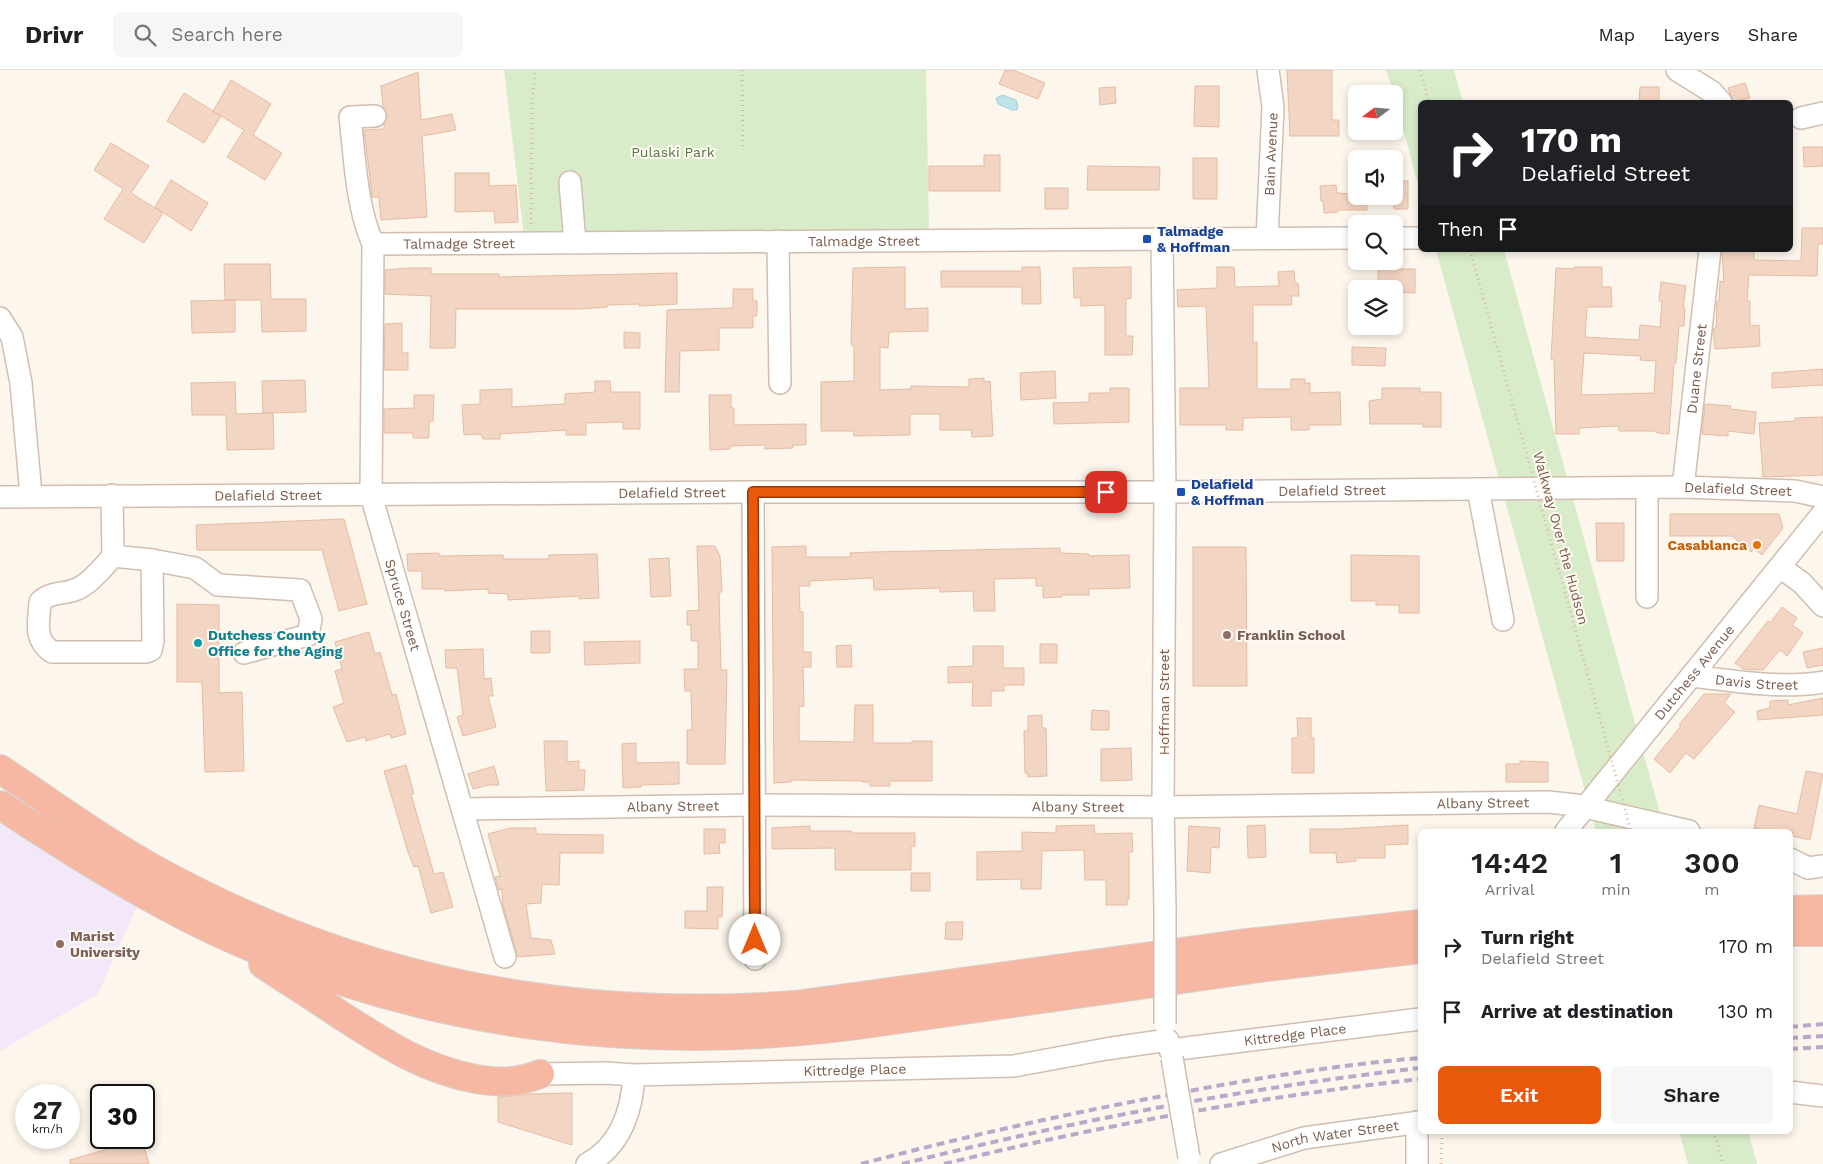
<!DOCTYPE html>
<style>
body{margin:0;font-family:"Work Sans",sans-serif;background:#f6f6f6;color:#202124;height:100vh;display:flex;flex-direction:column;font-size:19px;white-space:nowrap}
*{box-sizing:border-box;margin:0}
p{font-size:16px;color:#757577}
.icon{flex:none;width:28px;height:28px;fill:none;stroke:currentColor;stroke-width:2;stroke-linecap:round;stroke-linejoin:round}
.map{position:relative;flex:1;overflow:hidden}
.drawer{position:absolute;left:1418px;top:759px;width:375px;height:305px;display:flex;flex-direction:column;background:#fff;border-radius:8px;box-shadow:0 2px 8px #0003}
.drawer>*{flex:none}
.top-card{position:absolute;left:1418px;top:30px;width:375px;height:152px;border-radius:8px;box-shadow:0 2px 8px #0003;background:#202124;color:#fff;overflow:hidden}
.needle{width:32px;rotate:254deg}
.fabs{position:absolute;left:1348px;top:15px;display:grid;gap:10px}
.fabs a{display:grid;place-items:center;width:55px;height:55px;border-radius:8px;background:#fff;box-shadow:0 2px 8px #0003;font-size:25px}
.speed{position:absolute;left:15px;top:1014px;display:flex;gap:10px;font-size:25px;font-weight:700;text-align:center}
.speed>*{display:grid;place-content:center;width:65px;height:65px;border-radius:50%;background:#fff;box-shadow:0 2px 8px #0003;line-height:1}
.speed small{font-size:12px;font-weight:400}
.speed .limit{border:2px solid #111;border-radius:8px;background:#fff;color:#111}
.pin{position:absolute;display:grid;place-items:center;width:42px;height:42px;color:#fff;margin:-21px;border-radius:10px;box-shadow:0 2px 8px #0006}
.me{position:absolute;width:55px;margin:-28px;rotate:0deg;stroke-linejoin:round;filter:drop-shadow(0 0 4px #0008)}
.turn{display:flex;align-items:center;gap:18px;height:105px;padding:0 20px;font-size:22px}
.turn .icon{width:65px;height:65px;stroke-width:2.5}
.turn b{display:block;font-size:35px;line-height:42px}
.then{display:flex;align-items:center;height:48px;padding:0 20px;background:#0003;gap:10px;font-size:19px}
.eta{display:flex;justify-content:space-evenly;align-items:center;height:85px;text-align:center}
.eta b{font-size:30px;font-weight:600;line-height:35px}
.primary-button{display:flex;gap:10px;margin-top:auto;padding:10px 20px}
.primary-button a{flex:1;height:58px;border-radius:8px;background:#ea580c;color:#fff;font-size:20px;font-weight:600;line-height:58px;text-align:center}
.primary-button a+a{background:#f6f6f6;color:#202124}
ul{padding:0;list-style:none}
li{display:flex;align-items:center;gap:15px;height:65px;padding:0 20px}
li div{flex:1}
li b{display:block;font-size:19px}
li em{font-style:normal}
header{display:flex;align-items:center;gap:30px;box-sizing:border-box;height:70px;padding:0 25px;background:#fff;border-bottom:1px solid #e0e0e0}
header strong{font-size:24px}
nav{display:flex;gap:28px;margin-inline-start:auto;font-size:18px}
.search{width:350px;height:45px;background:#f6f6f6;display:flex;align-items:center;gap:12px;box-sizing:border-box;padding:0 18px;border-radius:8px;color:#757577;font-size:19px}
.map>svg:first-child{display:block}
</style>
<header>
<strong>Drivr</strong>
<div class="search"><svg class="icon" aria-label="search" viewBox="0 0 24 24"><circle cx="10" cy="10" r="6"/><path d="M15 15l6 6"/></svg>Search here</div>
<nav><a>Map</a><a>Layers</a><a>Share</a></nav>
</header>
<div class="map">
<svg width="1823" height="1094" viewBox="0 0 1823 1094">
<rect width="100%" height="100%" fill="#fdf6ec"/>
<path fill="#f3e8fa" d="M0 735 143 823 98 924 0 981Z"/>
<path fill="#d8ecc9" d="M504 0H926L929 162 524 166Z
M1386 0H1454L1463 32H1420V123L1394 24Z
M1436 180H1504L1665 761H1596Z
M1679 1061H1748L1757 1094H1688Z"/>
<path fill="#bfe3e8" stroke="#a5d2da" d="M1003 25 1016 30 1018 36 1017 40H1012L998 34 996 28Z"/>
<path fill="#f3d5c3" stroke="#e6bba3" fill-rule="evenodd" d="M1005 0H1013L1045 13 1038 29 999 14Z
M1287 0H1332V50H1339V66H1290Z
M418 2 421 50 452 44 456 60 422 66 427 147 381 150 379 127H372V125L364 60 384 59V54L387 45 383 36 381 16Z
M231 10 271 34 253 65 282 83 265 110 227 87 244 60 213 41Z
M1745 13 1750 28 1733 32 1728 18Z
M1195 16H1219V57L1194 56Z
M1115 17 1116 33 1100 35 1099 18Z
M1640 17H1659V32H1639Z
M184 23 221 46 204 73 167 51Z
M111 73 149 96 131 123 163 143 144 173 104 149 123 119 94 100Z
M1803 77H1823V96L1804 97Z
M984 85H1000V121H929V96H984Z
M1193 88H1217V129H1193Z
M1088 96 1160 97 1159 120H1087Z
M455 103H489V116L516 115 518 152 495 153 494 141 455 142Z
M171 110 208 133 191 161 155 137Z
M1394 111H1408V139H1394Z
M1336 115 1337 123 1356 124V126H1367V140H1338V142L1324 143 1323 131H1321L1320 116Z
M1045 118H1068V139H1045Z
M1802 158H1823V174H1818L1817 206 1749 205 1747 231H1750V256L1759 255 1760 276 1715 279 1713 261 1714 258H1716L1717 231H1719L1720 211 1724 212 1722 180H1754V190L1801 191Z
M224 194H270L271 229H306V261L262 262 261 230H225Z
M905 197V239L928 238V261L889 262 888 278 880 277V320L911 319V316L969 317V309L984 308V312L990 311 993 366 972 367 971 360H940V344H910V365L854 366 853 361H821V312L854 311V276L851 275 853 198Z
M1022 197H1040L1041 234H1022V217H941V201H1022Z
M1131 197V228L1126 229V266H1133L1132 285H1105V235L1081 236V228H1074L1073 198Z
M1217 197H1234L1235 217 1279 216 1278 202 1294 201 1295 213H1298L1299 226H1291L1292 235H1253V273L1257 272V319H1291V309H1305V313H1310V323L1340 322 1341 355H1309V360H1291V347L1243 348V360H1226V355H1180V318H1209L1206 236 1178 237 1177 220 1217 218Z
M1574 197H1602V217H1611L1612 237H1587L1585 267 1639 270 1640 255 1660 257 1662 231H1659L1661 212 1686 216 1683 238H1685L1684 256H1679L1676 293H1674L1669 364 1658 363 1654 361H1619V356L1579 358V364H1556L1554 289H1551L1556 198 1574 199ZM1584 283 1641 286 1640 290 1656 291 1654 323 1581 325Z
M409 198H431V204H499V207L677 203V234L639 236V234L607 235V237L580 239H456L455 278H430L431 226 385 224V200Z
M1378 199H1415V223L1394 222V219H1378Z
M733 219H753V231H757V246H753V258H719V280L680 281 679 322H665L667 240 733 238Z
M235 230V262L192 263 191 231Z
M402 253V283H408V300H384L385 254Z
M624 262 640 263V278H624Z
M1352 277 1386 278 1385 296 1352 295Z
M1823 299V315L1772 318V303Z
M1055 301 1056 328 1021 330 1020 303Z
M305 310 306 342 263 343 262 311Z
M595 311H610L611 322H640V359H623V352L586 353V365H566V360L500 364V369H483L481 364 464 365 462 335 480 334V320L512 319V337L546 335 565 334V324L595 322Z
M235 312 236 344 273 343 274 379 227 380 226 345H192L191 313Z
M1110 318H1129V352L1054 354 1053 333 1089 332V323H1110Z
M1382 318H1420V322H1441V357H1423V354H1370L1369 331 1382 329Z
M414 325H434L433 351H429V368H413V363H384V339L414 338Z
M709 325H731V338H734V355L806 354V375H793V378L765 379V375L730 376V379L710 380Z
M1705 334 1731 336 1730 339 1756 342 1754 364 1728 361V366L1702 364Z
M1823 347V405L1763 407 1759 353 1795 351V348Z
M1670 444H1779L1783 458 1762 485 1754 478 1751 482 1732 466H1670Z
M344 449 367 534 339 541 322 480H197L196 455Z
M1596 453H1624V491H1597Z
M697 476H715L720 486 722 522H719L721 600H727L725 694H687V660H692L691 621H685L684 599H698V571H691V555H687V541L699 540Z
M806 476V487H851L850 483 872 482 1060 478V483L1089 484V486L1129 485 1130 518 1089 519V525H1062V527L1043 528V516H1036V508L994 509 995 541H974L973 521 940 522V518L874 520 873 508 810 511V516H799L800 542H803V582H811V597H803L804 636 799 637V671L854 672 855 635H873V673H912V671H932V711H890V716H870V712H862L863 711 791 710V712L774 713 772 477Z
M1193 477H1246L1247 616H1193Z
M439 483V486L503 485V489H549V485L597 484 599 528 579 529V526L508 530V524L488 523V519L445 521V519H422V501H408L407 484Z
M1351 485 1419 486V543H1399V535H1376V531H1351Z
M669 488 671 526 651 527 649 489Z
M177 534 219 535V623L242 622 244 701 205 702 202 612H177Z
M1782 537 1797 548 1792 555 1803 563 1787 586 1780 580 1763 600 1743 599 1735 593 1768 551 1770 553Z
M531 561H550V583H531Z
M369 562 375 584 380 582 392 625 396 624 406 664 391 668 390 664 366 671 365 667 347 672 333 637 344 633 335 601 342 599 335 572Z
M640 571V593L585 595 584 572Z
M1040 574H1057V593H1040Z
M851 575 852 597H837L836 576Z
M973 576H1003V598H1024V615H1004V621H991V636H972L973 612 948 613V597L973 596Z
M1823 578V595L1807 598 1803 582Z
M483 579 484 609 491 608 493 626H488L496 657 463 666 457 647 463 645 457 598H446L445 580Z
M1704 624H1731L1724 633 1735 642 1694 689 1686 683 1670 703 1654 689 1681 656 1679 655Z
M1823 628V645L1758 650 1757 641 1770 638V631L1788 630V635Z
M1092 640 1109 641V660H1091Z
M1042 645V658H1046L1047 706 1028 707V703H1025L1024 661H1028V646Z
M1297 648H1311V668H1314V703H1292V668H1298Z
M544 671H567V692L579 691V700H585L584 720 546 721Z
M636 673V693L679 692V714L641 715V717L623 718 622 674Z
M1131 678 1132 710 1101 711V679Z
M1520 691 1548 692V712H1506V694H1520Z
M406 695 414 724H411L434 804 443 802 453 837 431 843 418 796 414 797 408 782 384 701Z
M494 696 499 715H489L473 719 468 704Z
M1806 701 1823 704 1810 770 1792 766 1793 761H1767L1754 758 1759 735 1797 744Z
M1094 755 1095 764 1132 763 1133 782H1129V829H1127V835H1106V810H1085L1084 780 1042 781 1041 819H1021V809L977 810V782L1022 781V762L1056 763V756Z
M1265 755 1266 787 1248 788 1247 756Z
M1408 755V774L1385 775V788H1356V791L1337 793 1336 783H1310V759H1342Z
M810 756V761H852V763H915V776H911V800H835V778L772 779V758Z
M1189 756 1220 758 1219 778 1211 777 1210 803 1187 801Z
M510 758H536V764L603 765V783H560L559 815 542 814 541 833 526 834 531 868 551 870 555 884 518 887 503 835 502 819 499 820 495 807 500 806 488 764Z
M704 759H725V773H719L720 783 704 784Z
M911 803H930V821H911Z
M707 817H723L722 847H718V859L685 858V841H707Z
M946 852H963L962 870 945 869Z
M572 1023V1075L498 1052V1027L530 1024Z
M142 1069 149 1094H70V1090Z"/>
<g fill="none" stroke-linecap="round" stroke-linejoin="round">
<defs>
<g id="minor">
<path d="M1677 0 1712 22 1721 32"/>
<path id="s1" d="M375 46 350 47C355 89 356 135 373 174L371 425 505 887"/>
<path d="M1801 48 1823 43"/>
<path d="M570 112 575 173"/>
<path id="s2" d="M1267 168 1273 37 1268 0"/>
<path d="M1394 168H1420"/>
<path d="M1162 169 1165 422 1163 737 1165 838"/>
<path d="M778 171 780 313"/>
<path id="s3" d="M373 174 1356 168"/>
<path d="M0 248 12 267 21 313 31 425"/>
<path id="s4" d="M1683 417 1710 180"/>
<path d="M1478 419 1503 550"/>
<path d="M753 422 755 889"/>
<path d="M112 425 113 486 152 490 153 571 151 580 146 582H52C33 569 39 552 40 532 51 521 64 525 77 519 91 513 103 497 113 486"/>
<path id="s5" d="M0 427 753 422H1165L1683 417 1795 421 1823 427"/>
<path d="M152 490 195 498 218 515 300 520 311 549 308 565 244 583"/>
<path d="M1780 497 1802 513 1823 536"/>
<path d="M1647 527V418"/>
<path id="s6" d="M1691 606C1735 611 1779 619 1823 612"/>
<path id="s7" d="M463 739 754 735 1163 737 1548 732 1576 735 1689 761"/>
<path id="s8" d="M1566 761 1823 443"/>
<path d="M1790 789 1808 798 1823 796"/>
<path id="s9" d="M1170 980 1420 949"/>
<path id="s10" d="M540 1004 605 1003 634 1005 1014 996 1106 979 1168 970"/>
<path d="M1790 1022 1823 1026"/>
<path d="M1417 1052V1094"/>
<path d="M587 1094C621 1076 632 1041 634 1005"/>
<path id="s11" d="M1221 1094 1304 1068 1420 1052"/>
</g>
<path id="highway" d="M0 699C51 733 100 769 154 799 354 910 568 952 795 935L1239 874 1420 854
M0 735C70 781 141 826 217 862 419 956 637 984 858 955L1267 897 1420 879
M1790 840 1823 839
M1790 862H1823
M263 894C288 911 314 927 339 944 384 973 423 999 476 1009 500 1013 517 1013 540 1004"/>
</defs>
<use href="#minor" stroke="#d1beb0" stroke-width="24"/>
<use href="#highway" stroke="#dad1cd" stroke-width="30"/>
<path stroke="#d9b8a5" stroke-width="3" stroke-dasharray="1 4" stroke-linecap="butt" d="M742 0 743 79
M1420 0 1429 32
M531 154 532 33 535 0
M1714 1061 1723 1094
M1441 1094 1442 1066"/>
<use href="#minor" stroke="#fff" stroke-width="21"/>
<use href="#highway" stroke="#f6b8a3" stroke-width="28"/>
<path stroke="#b9a8c9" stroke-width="4" stroke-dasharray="8 5" stroke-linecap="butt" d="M1790 957 1823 954
M1790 968 1823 966
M1790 979 1823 977
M861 1094C963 1067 1065 1044 1168 1025 1251 1009 1336 995 1420 988
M902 1094C1073 1051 1245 1018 1420 998
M944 1094C1101 1055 1260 1027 1420 1009"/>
<defs>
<path id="minor-bridge" d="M1165 838V954
M1172 988 1189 1087"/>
</defs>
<use href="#minor-bridge" stroke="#d1beb0" stroke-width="24" stroke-linecap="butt"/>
<path stroke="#d9b8a5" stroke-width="3" stroke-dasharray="1 4" stroke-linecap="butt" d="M1470 180 1631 761"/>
<use href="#minor-bridge" stroke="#fff" stroke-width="21"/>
</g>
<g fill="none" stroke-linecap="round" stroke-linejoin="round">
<defs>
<path id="route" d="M755 870 753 422H1106"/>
</defs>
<use href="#route" stroke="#983908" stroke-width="12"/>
<use href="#route" stroke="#ea580c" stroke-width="9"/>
</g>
<g fill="#1a4fb4" stroke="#fffaf3" stroke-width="2">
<rect x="1142" y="164" width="10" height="10" rx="2.5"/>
<rect x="1176" y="417" width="10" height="10" rx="2.5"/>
</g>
<circle fill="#e8710a" stroke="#fffaf3" stroke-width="2" cx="1757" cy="475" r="5"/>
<g fill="#8d6e63" stroke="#fffaf3" stroke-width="2">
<circle cx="1227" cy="565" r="5"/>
<circle cx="60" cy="874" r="5"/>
</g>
<circle fill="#0f9aa8" stroke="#fffaf3" stroke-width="2" cx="198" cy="573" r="5"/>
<g text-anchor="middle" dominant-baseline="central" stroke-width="4" stroke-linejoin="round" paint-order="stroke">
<g font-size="14" fill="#537a41" stroke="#fffaf3">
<text x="673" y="82">Pulaski Park</text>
</g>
<g font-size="14" fill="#7a5c4d" stroke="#fffaf3">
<text stroke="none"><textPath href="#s2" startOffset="84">Bain Avenue</textPath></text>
<text stroke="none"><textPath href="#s3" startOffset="491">Talmadge Street</textPath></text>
<text stroke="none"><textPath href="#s3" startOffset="86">Talmadge Street</textPath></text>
<text stroke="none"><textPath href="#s4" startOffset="119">Duane Street</textPath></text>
<text stroke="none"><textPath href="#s5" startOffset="1738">Delafield Street</textPath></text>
<text stroke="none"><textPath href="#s5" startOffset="1332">Delafield Street</textPath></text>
<text stroke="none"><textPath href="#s5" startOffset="672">Delafield Street</textPath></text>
<text stroke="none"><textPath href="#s5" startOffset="268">Delafield Street</textPath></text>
<text transform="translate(1561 468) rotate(75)">Walkway Over the Hudson</text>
<text stroke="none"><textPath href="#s1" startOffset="520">Spruce Street</textPath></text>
<text stroke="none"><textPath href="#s8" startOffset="204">Dutchess Avenue</textPath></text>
<text stroke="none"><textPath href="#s6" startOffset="66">Davis Street</textPath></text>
<text transform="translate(1164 632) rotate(-90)">Hoffman Street</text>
<text stroke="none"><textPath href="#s7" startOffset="1020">Albany Street</textPath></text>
<text stroke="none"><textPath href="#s7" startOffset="210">Albany Street</textPath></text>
<text stroke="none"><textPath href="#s7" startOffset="615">Albany Street</textPath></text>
<text stroke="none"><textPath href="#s9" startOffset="126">Kittredge Place</textPath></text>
<text stroke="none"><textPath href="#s10" startOffset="315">Kittredge Place</textPath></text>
<text stroke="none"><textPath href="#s11" startOffset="118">North Water Street</textPath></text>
</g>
<g font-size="14" font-weight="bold" fill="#164399" stroke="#fffaf3" text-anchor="start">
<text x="1157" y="161">Talmadge<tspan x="1157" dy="16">&amp; Hoffman</tspan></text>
<text x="1191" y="414">Delafield<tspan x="1191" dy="16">&amp; Hoffman</tspan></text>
</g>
<g font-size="14" font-weight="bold" fill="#c56008" stroke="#fffaf3" text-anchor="end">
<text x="1747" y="475">Casablanca</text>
</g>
<g font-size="14" font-weight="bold" fill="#0d838f" stroke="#fffaf3" text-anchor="start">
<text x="208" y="565">Dutchess County<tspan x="208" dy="16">Office for the Aging</tspan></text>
</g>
<g font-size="14" font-weight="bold" fill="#785e54" stroke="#fffaf3" text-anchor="start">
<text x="1237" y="565">Franklin School</text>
<text x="70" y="866">Marist<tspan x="70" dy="16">University</tspan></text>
</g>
</g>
</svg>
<div class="fabs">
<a><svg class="needle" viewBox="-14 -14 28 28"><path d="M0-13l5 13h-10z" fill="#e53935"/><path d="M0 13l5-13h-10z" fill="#757577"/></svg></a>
<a><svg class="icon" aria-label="sound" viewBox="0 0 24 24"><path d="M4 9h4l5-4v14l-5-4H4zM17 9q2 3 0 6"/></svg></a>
<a><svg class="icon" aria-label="search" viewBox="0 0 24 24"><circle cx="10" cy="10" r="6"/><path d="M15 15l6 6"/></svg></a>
<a><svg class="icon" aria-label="layers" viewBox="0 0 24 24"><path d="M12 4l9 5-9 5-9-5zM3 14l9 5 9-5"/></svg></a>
</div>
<div class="speed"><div>27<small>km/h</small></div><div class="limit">30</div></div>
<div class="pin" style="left:1106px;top:422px;background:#d93025"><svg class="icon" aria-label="arrive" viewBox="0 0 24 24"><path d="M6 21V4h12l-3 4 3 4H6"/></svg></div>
<svg class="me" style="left:755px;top:870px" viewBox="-20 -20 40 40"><circle r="19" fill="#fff"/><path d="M0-13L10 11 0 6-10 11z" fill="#ea580c"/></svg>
<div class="top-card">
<div class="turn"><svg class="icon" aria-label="right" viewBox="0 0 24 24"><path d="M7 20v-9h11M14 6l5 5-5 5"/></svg><div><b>170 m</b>Delafield Street</div></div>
<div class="then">Then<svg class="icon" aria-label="arrive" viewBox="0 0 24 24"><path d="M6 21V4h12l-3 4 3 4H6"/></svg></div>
</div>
<section class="drawer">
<div class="eta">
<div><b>14:42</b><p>Arrival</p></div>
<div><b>1</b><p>min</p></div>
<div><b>300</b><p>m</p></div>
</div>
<ul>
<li><svg class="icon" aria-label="right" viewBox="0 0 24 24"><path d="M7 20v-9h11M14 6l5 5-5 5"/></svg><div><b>Turn right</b><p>Delafield Street</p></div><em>170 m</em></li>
<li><svg class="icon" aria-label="arrive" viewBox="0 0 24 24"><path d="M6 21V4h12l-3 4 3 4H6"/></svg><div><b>Arrive at destination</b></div><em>130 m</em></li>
</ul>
<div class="primary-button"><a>Exit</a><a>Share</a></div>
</section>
</div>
